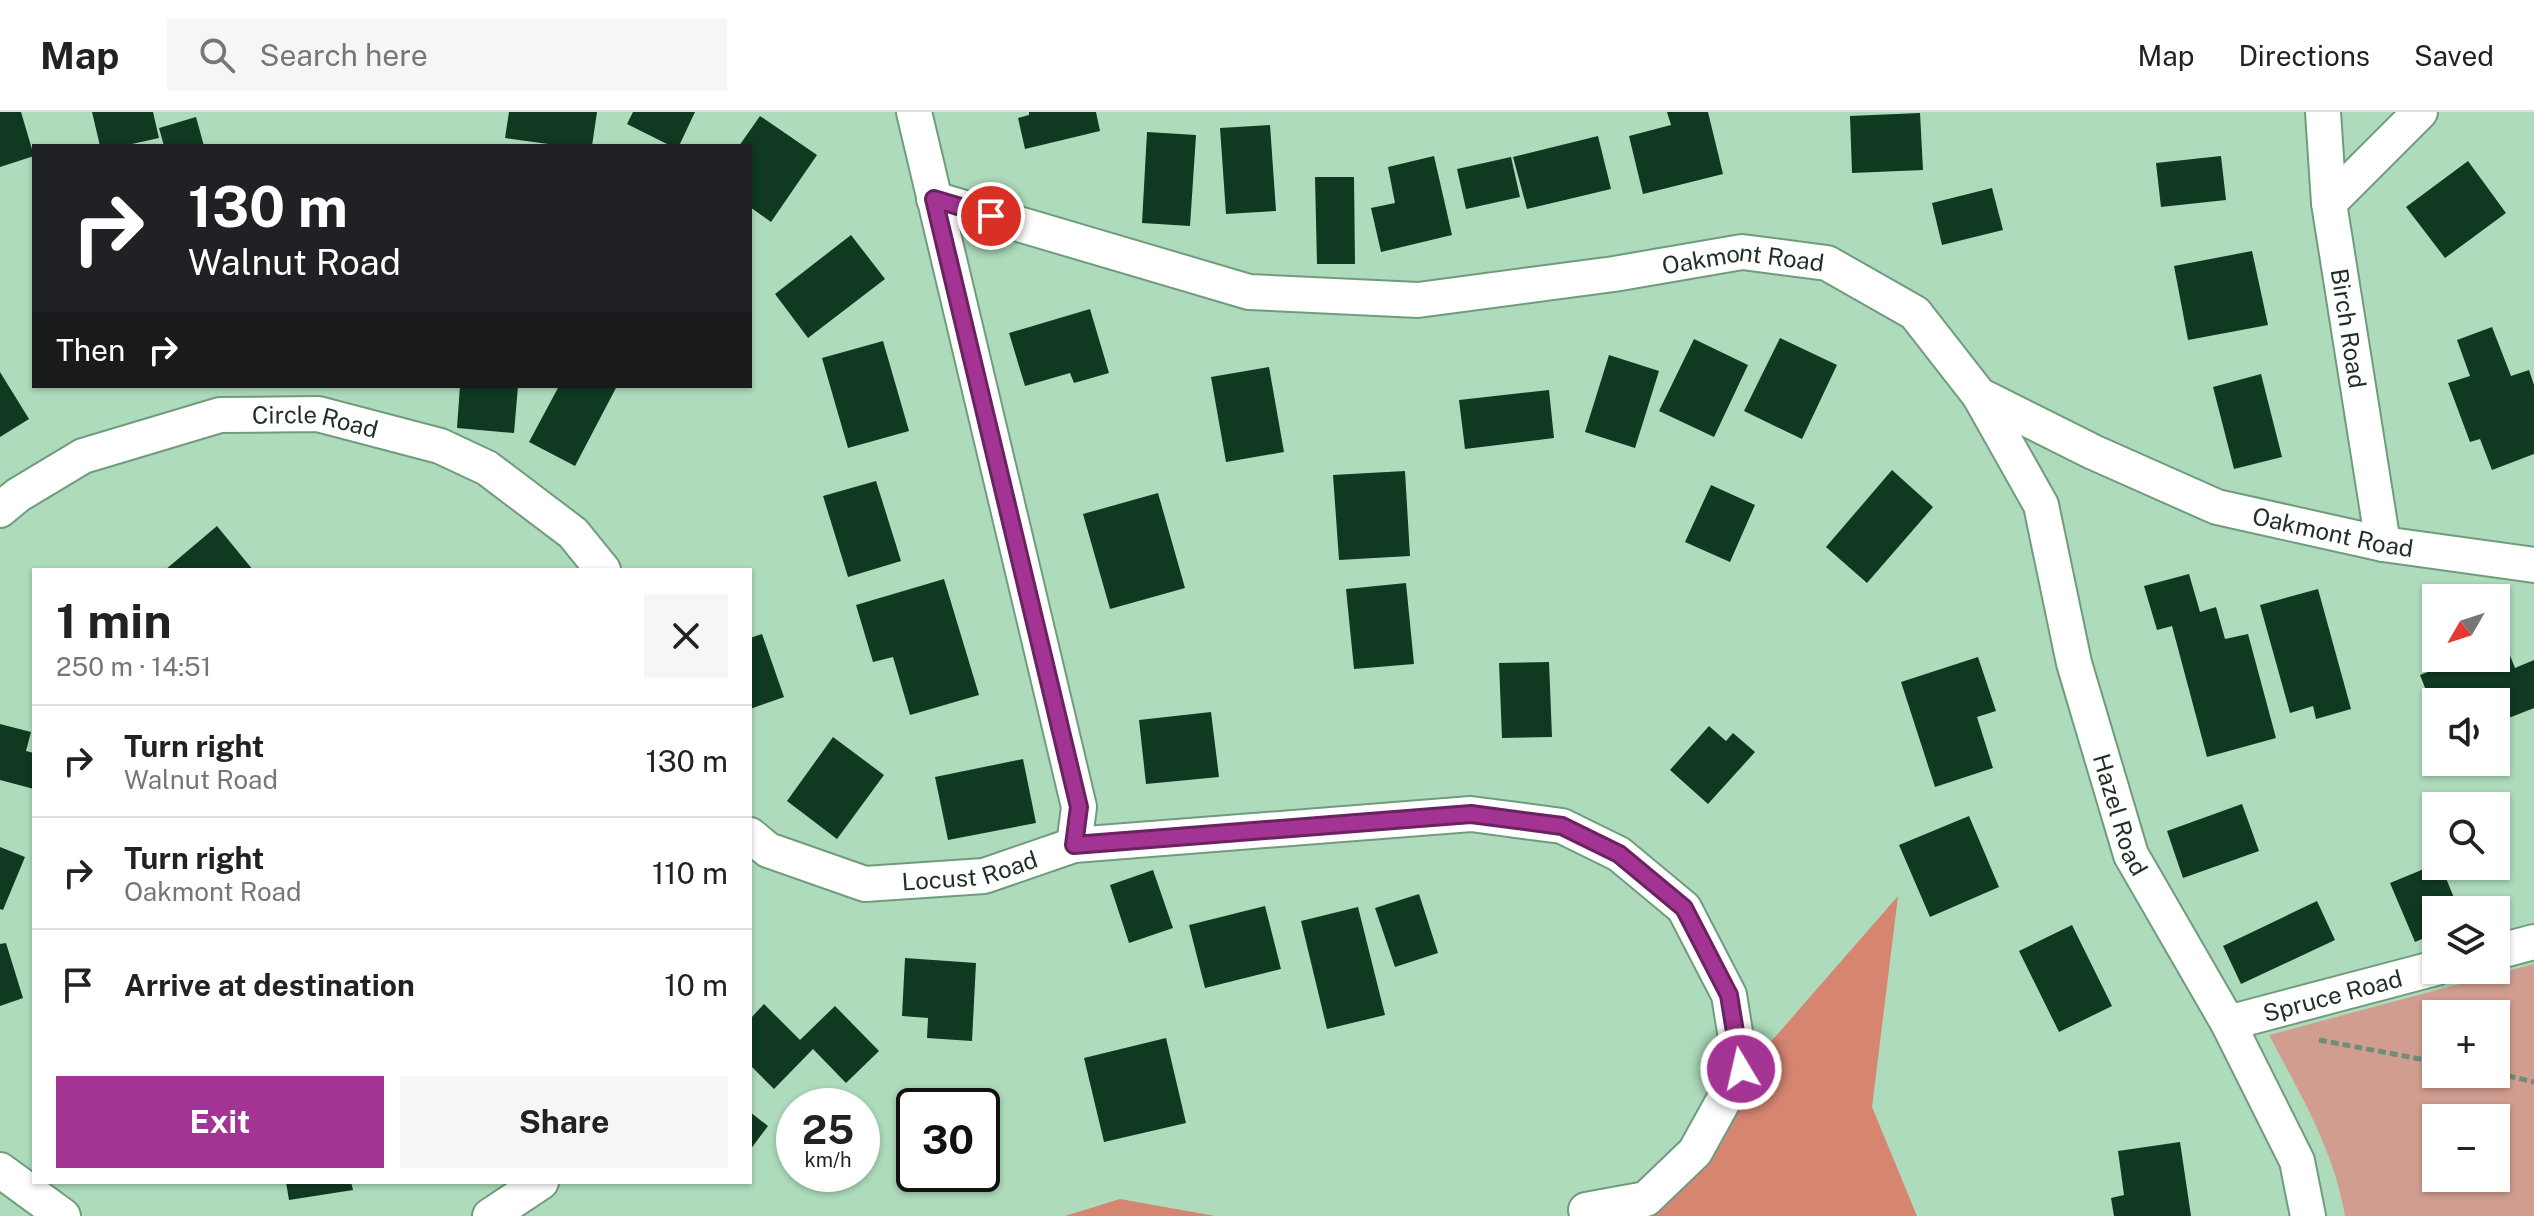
<!DOCTYPE html>
<meta charset="utf-8">
<style>
body{margin:0;font-family:"Public Sans",sans-serif;background:#f6f6f6;color:#222;height:100vh;display:flex;flex-direction:column;font-size:30px;white-space:nowrap}
*{box-sizing:border-box;margin:0}
p{font-size:26px;color:#767676}
.icon{flex:none;width:44px;height:44px;fill:none;stroke:currentColor;stroke-width:2;stroke-linecap:round;stroke-linejoin:round}
.map{position:relative;flex:1;overflow:hidden}
.panel{position:absolute;left:32px;top:456px;width:720px;height:616px;display:flex;flex-direction:column;background:#fff;border-radius:0px;box-shadow:0 2px 6px #0004}
.panel>*{flex:none}
.banner{position:absolute;left:32px;top:32px;width:720px;height:244px;border-radius:0px;box-shadow:0 2px 6px #0004;background:#202124;color:#fff;overflow:hidden}
.needle{width:52px;rotate:231deg}
.buttons{position:absolute;left:2422px;top:472px;display:grid;gap:16px}
.buttons a{display:grid;place-items:center;width:88px;height:88px;border-radius:0px;background:#fff;box-shadow:0 2px 6px #0004;font-size:40px}
.speed{position:absolute;left:776px;top:976px;display:flex;gap:16px;font-size:40px;font-weight:700;text-align:center}
.speed>*{display:grid;place-content:center;width:104px;height:104px;border-radius:50%;background:#fff;box-shadow:0 2px 6px #0004;line-height:1}
.speed small{font-size:20px;font-weight:400}
.speed .limit{border:4px solid #111;border-radius:12px;background:#fff;color:#111}
.pin{position:absolute;display:grid;place-items:center;width:68px;height:68px;color:#fff;margin:-34px;border:4px solid #fff;border-radius:50%;box-shadow:0 2px 8px #0007}
.me{position:absolute;width:88px;margin:-44px;rotate:351deg;stroke-linejoin:round;filter:drop-shadow(0 0 6px #0008)}
.turn{display:flex;align-items:center;gap:28px;height:168px;padding:0 24px;font-size:36px}
.turn .icon{width:104px;height:104px;stroke-width:2.5}
.turn b{display:block;font-size:56px;line-height:68px}
.then{display:flex;align-items:center;height:76px;padding:0 24px;background:#0003;gap:16px;font-size:30px}
.round{display:grid;place-items:center;flex:none;width:84px;height:84px;border-radius:0px;background:#f6f6f6}
.summary{display:flex;align-items:center;justify-content:space-between;height:136px;padding:0 24px}
h1{font-size:48px;font-weight:700;line-height:60px}
.button{display:flex;gap:16px;margin-top:auto;padding:16px 24px}
.button a{flex:1;height:92px;border-radius:0px;background:#a33493;color:#fff;font-size:32px;font-weight:700;line-height:92px;text-align:center}
.button a+a{background:#f6f6f6;color:#222}
ul{padding:0;list-style:none}
li{display:flex;align-items:center;gap:24px;height:112px;padding:0 24px;border-top:2px solid #e0e0e0}
li div{flex:1}
li b{display:block;font-size:30px}
li em{font-style:normal}
header{display:flex;align-items:center;gap:48px;box-sizing:border-box;height:112px;padding:0 40px;background:#fff;border-bottom:2px solid #e0e0e0}
header strong{font-size:38px}
nav{display:flex;gap:44px;margin-inline-start:auto;font-size:28px}
.search{width:560px;height:72px;background:#f6f6f6;display:flex;align-items:center;gap:20px;box-sizing:border-box;padding:0 28px;border-radius:0px;color:#767676;font-size:30px}
.map>svg:first-child{display:block}
</style>
<header>
<strong>Map</strong>
<div class="search"><svg class="icon" aria-label="search" viewBox="0 0 24 24"><circle cx="10" cy="10" r="6"/><path d="M15 15l6 6"/></svg>Search here</div>
<nav><a>Map</a><a>Directions</a><a>Saved</a></nav>
</header>
<div class="map">
<svg width="2534" height="1104" viewBox="0 0 2534 1104">
<rect width="100%" height="100%" fill="#addbbb"/>
<path fill="#d19d90" fill-rule="evenodd" d="M2534 852V1104H2345C2334 1038 2300 982 2269 923ZM2436 902H2496V962H2436ZM2436 1006H2496V1066H2436Z"/>
<path fill="#d68571" d="M1898 784 1872 995 1917 1104H1619Z
M1120 1087 1215 1104H1065Z"/>
<path fill="#103921" d="M0 0H21L34 44 0 55Z
M92 0H153L159 26 123 34H100Z
M509 0H597L592 34H563L505 26Z
M633 0H695L679 34H671L627 12Z
M1029 0H1096L1100 19 1025 37 1018 6 1029 3Z
M1667 0H1708L1723 62 1643 82 1629 24 1671 13Z
M1920 1 1923 58 1852 61 1850 4Z
M760 4 817 43 771 110 750 95V34H739Z
M196 5 204 34H164L159 16Z
M1270 13 1276 99 1226 102 1220 16Z
M1147 20 1196 23 1190 114 1142 111Z
M1598 24 1611 77 1527 97 1513 45Z
M1434 44 1452 123 1381 140 1371 96 1395 91 1388 55Z
M2221 44 2226 88 2161 95 2156 51Z
M1511 45 1520 85 1466 97 1457 57Z
M2468 49 2506 101 2445 146 2406 95Z
M1315 65H1354L1355 152H1317Z
M1992 76 2003 118 1942 133 1932 91Z
M851 123 885 167 808 226 775 182Z
M2252 139 2268 213 2188 228 2174 154Z
M1090 197 1109 261 1074 271 1070 261 1025 274 1009 221Z
M2492 215 2511 264 2529 258 2534 273V342L2492 358 2480 327 2470 330 2448 271 2470 264 2457 228Z
M1780 226 1837 253 1802 327 1744 299Z
M1694 227 1748 253 1714 325 1659 299Z
M883 229 909 319 848 336 822 246Z
M1609 243 1659 259 1635 336 1585 320Z
M1269 255 1284 340 1226 350 1211 265Z
M0 260 29 307 0 325Z
M2261 262 2282 345 2234 357 2213 275Z
M460 274H518L514 321 457 316Z
M559 274H617L575 354 529 330Z
M1549 278 1554 326 1465 337 1459 288Z
M1892 358 1933 395 1867 471 1826 435Z
M1405 359 1410 444 1339 448 1333 363Z
M876 369 901 449 848 465 823 384Z
M1711 373 1755 393 1730 450 1685 430Z
M1158 381 1185 476 1110 497 1083 402Z
M217 414 253 458H165Z
M2189 462 2200 500 2216 495 2225 527 2248 522 2276 626 2207 645 2172 514 2157 518 2144 474Z
M944 467 979 583 910 603 893 545 873 550 856 493Z
M1406 471 1414 552 1354 557 1346 477Z
M2318 477 2351 597 2316 607 2313 594 2290 601 2260 493Z
M762 522 784 585 750 597V526Z
M2505 531 2515 556 2534 548V596L2496 611V590H2436V604L2420 563 2466 546H2496V535Z
M1978 545 1996 599 1977 605 1993 656 1935 675 1901 570Z
M1549 550 1552 625 1502 626 1499 551Z
M1211 600 1219 665 1146 672 1139 608Z
M0 612 31 620 26 639 34 641V677L0 668Z
M1709 614 1726 629 1733 621 1755 640 1708 692 1670 658Z
M833 625 884 663 837 727 787 689Z
M1023 647 1036 711 948 728 935 665Z
M2242 692 2259 739 2183 766 2167 719Z
M1969 704 1999 775 1930 805 1899 733Z
M0 735 25 745 3 798 0 797Z
M2436 752 2441 754 2459 798H2436V821L2415 830 2390 771Z
M1153 758 1173 816 1129 831 1110 773Z
M1419 782 1438 841 1395 855 1375 796Z
M2317 789 2335 828 2241 872 2223 834Z
M1265 794 1281 857 1205 876 1189 813Z
M1358 795 1385 903 1327 917 1301 809Z
M2072 813 2112 894 2059 920 2019 839Z
M6 831 23 886 0 894V832Z
M905 846 976 851 972 929 927 926 928 906 902 904Z
M764 892 800 928 835 894 879 939 846 971 813 937 774 977 750 953V907Z
M1166 926 1186 1011 1104 1030 1084 946Z
M750 1000 768 1014 750 1038Z
M2180 1030 2191 1104H2114L2111 1086 2124 1083 2118 1039Z
M286 1070H351L353 1078 289 1088Z"/>
<g fill="none" stroke-linecap="round" stroke-linejoin="round">
<defs>
<g id="street">
<path d="M914 0 1079 695 1074 733"/>
<path id="s1" d="M2323 0 2329 91 2383 432"/>
<path id="s2" d="M934 87 1249 180 1418 188 1614 162 1742 140 1827 151 1915 201 1979 283 2093 340 2217 395 2383 432 2534 453"/>
<path d="M2329 91 2420 0"/>
<path id="s3" d="M1979 283 2041 393 2074 551 2131 743 2228 911 2297 1049 2308 1104"/>
<path id="s4" d="M0 398 18 383 83 344 220 303 318 302 440 334 487 356 573 421 603 458"/>
<path id="s5" d="M750 723 768 738 865 772 984 764 1074 733 1471 702 1562 714 1619 742 1684 796 1729 883 1741 957 1695 1040 1646 1087 1586 1098"/>
<path d="M2496 840 2534 830"/>
<path id="s6" d="M2228 911 2436 856"/>
<path d="M0 1058 63 1104"/>
<path d="M490 1104 541 1070"/>
</g>
</defs>
<use href="#street" stroke="#709c7e" stroke-width="38"/>
<path stroke="#6d8e77" stroke-width="5" stroke-dasharray="8 4" stroke-linecap="butt" d="M2319 928 2436 950
M2496 961 2534 970"/>
<use href="#street" stroke="#fff" stroke-width="34"/>
</g>
<g fill="none" stroke-linecap="round" stroke-linejoin="round">
<defs>
<path id="route" d="M991 104 934 87 1079 695 1074 733 1471 702 1562 714 1619 742 1684 796 1729 883 1741 957"/>
</defs>
<use href="#route" stroke="#6a2260" stroke-width="20"/>
<use href="#route" stroke="#a33493" stroke-width="14"/>
</g>
<g text-anchor="middle" dominant-baseline="central" stroke-width="8" stroke-linejoin="round" paint-order="stroke">
<g font-size="24" fill="#1e3024" stroke="#bae8c7">
<text stroke="none"><textPath href="#s2" startOffset="826">Oakmont Road</textPath></text>
<text stroke="none"><textPath href="#s1" startOffset="218">Birch Road</textPath></text>
<text stroke="none"><textPath href="#s4" startOffset="338">Circle Road</textPath></text>
<text stroke="none"><textPath href="#s2" startOffset="1498">Oakmont Road</textPath></text>
<text stroke="none"><textPath href="#s3" startOffset="446">Hazel Road</textPath></text>
<text stroke="none"><textPath href="#s5" startOffset="232">Locust Road</textPath></text>
<text stroke="none"><textPath href="#s6" startOffset="108">Spruce Road</textPath></text>
</g>
</g>
</svg>
<div class="buttons">
<a><svg class="needle" viewBox="-14 -14 28 28"><path d="M0-13l5 13h-10z" fill="#e53935"/><path d="M0 13l5-13h-10z" fill="#767676"/></svg></a>
<a><svg class="icon" aria-label="sound" viewBox="0 0 24 24"><path d="M4 9h4l5-4v14l-5-4H4zM17 9q2 3 0 6"/></svg></a>
<a><svg class="icon" aria-label="search" viewBox="0 0 24 24"><circle cx="10" cy="10" r="6"/><path d="M15 15l6 6"/></svg></a>
<a><svg class="icon" aria-label="layers" viewBox="0 0 24 24"><path d="M12 4l9 5-9 5-9-5zM3 14l9 5 9-5"/></svg></a>
<a>+</a>
<a>−</a>
</div>
<div class="speed"><div>25<small>km/h</small></div><div class="limit">30</div></div>
<div class="pin" style="left:991px;top:104px;background:#d93025"><svg class="icon" aria-label="arrive" viewBox="0 0 24 24"><path d="M6 21V4h12l-3 4 3 4H6"/></svg></div>
<svg class="me" style="left:1741px;top:957px" viewBox="-20 -20 40 40"><circle r="17" fill="#a33493" stroke="#fff" stroke-width="3"/><path d="M0-11L8 9 0 5-8 9z" fill="#fff"/></svg>
<div class="banner">
<div class="turn"><svg class="icon" aria-label="right" viewBox="0 0 24 24"><path d="M7 20v-9h11M14 6l5 5-5 5"/></svg><div><b>130 m</b>Walnut Road</div></div>
<div class="then">Then<svg class="icon" aria-label="right" viewBox="0 0 24 24"><path d="M7 20v-9h11M14 6l5 5-5 5"/></svg></div>
</div>
<section class="panel">
<div class="summary"><div><h1>1 min</h1><p>250 m · 14:51</p></div><a class="round"><svg class="icon" aria-label="close" viewBox="0 0 24 24"><path d="M6 6l12 12M18 6L6 18"/></svg></a></div>
<ul>
<li><svg class="icon" aria-label="right" viewBox="0 0 24 24"><path d="M7 20v-9h11M14 6l5 5-5 5"/></svg><div><b>Turn right</b><p>Walnut Road</p></div><em>130 m</em></li>
<li><svg class="icon" aria-label="right" viewBox="0 0 24 24"><path d="M7 20v-9h11M14 6l5 5-5 5"/></svg><div><b>Turn right</b><p>Oakmont Road</p></div><em>110 m</em></li>
<li><svg class="icon" aria-label="arrive" viewBox="0 0 24 24"><path d="M6 21V4h12l-3 4 3 4H6"/></svg><div><b>Arrive at destination</b></div><em>10 m</em></li>
</ul>
<div class="button"><a>Exit</a><a>Share</a></div>
</section>
</div>
